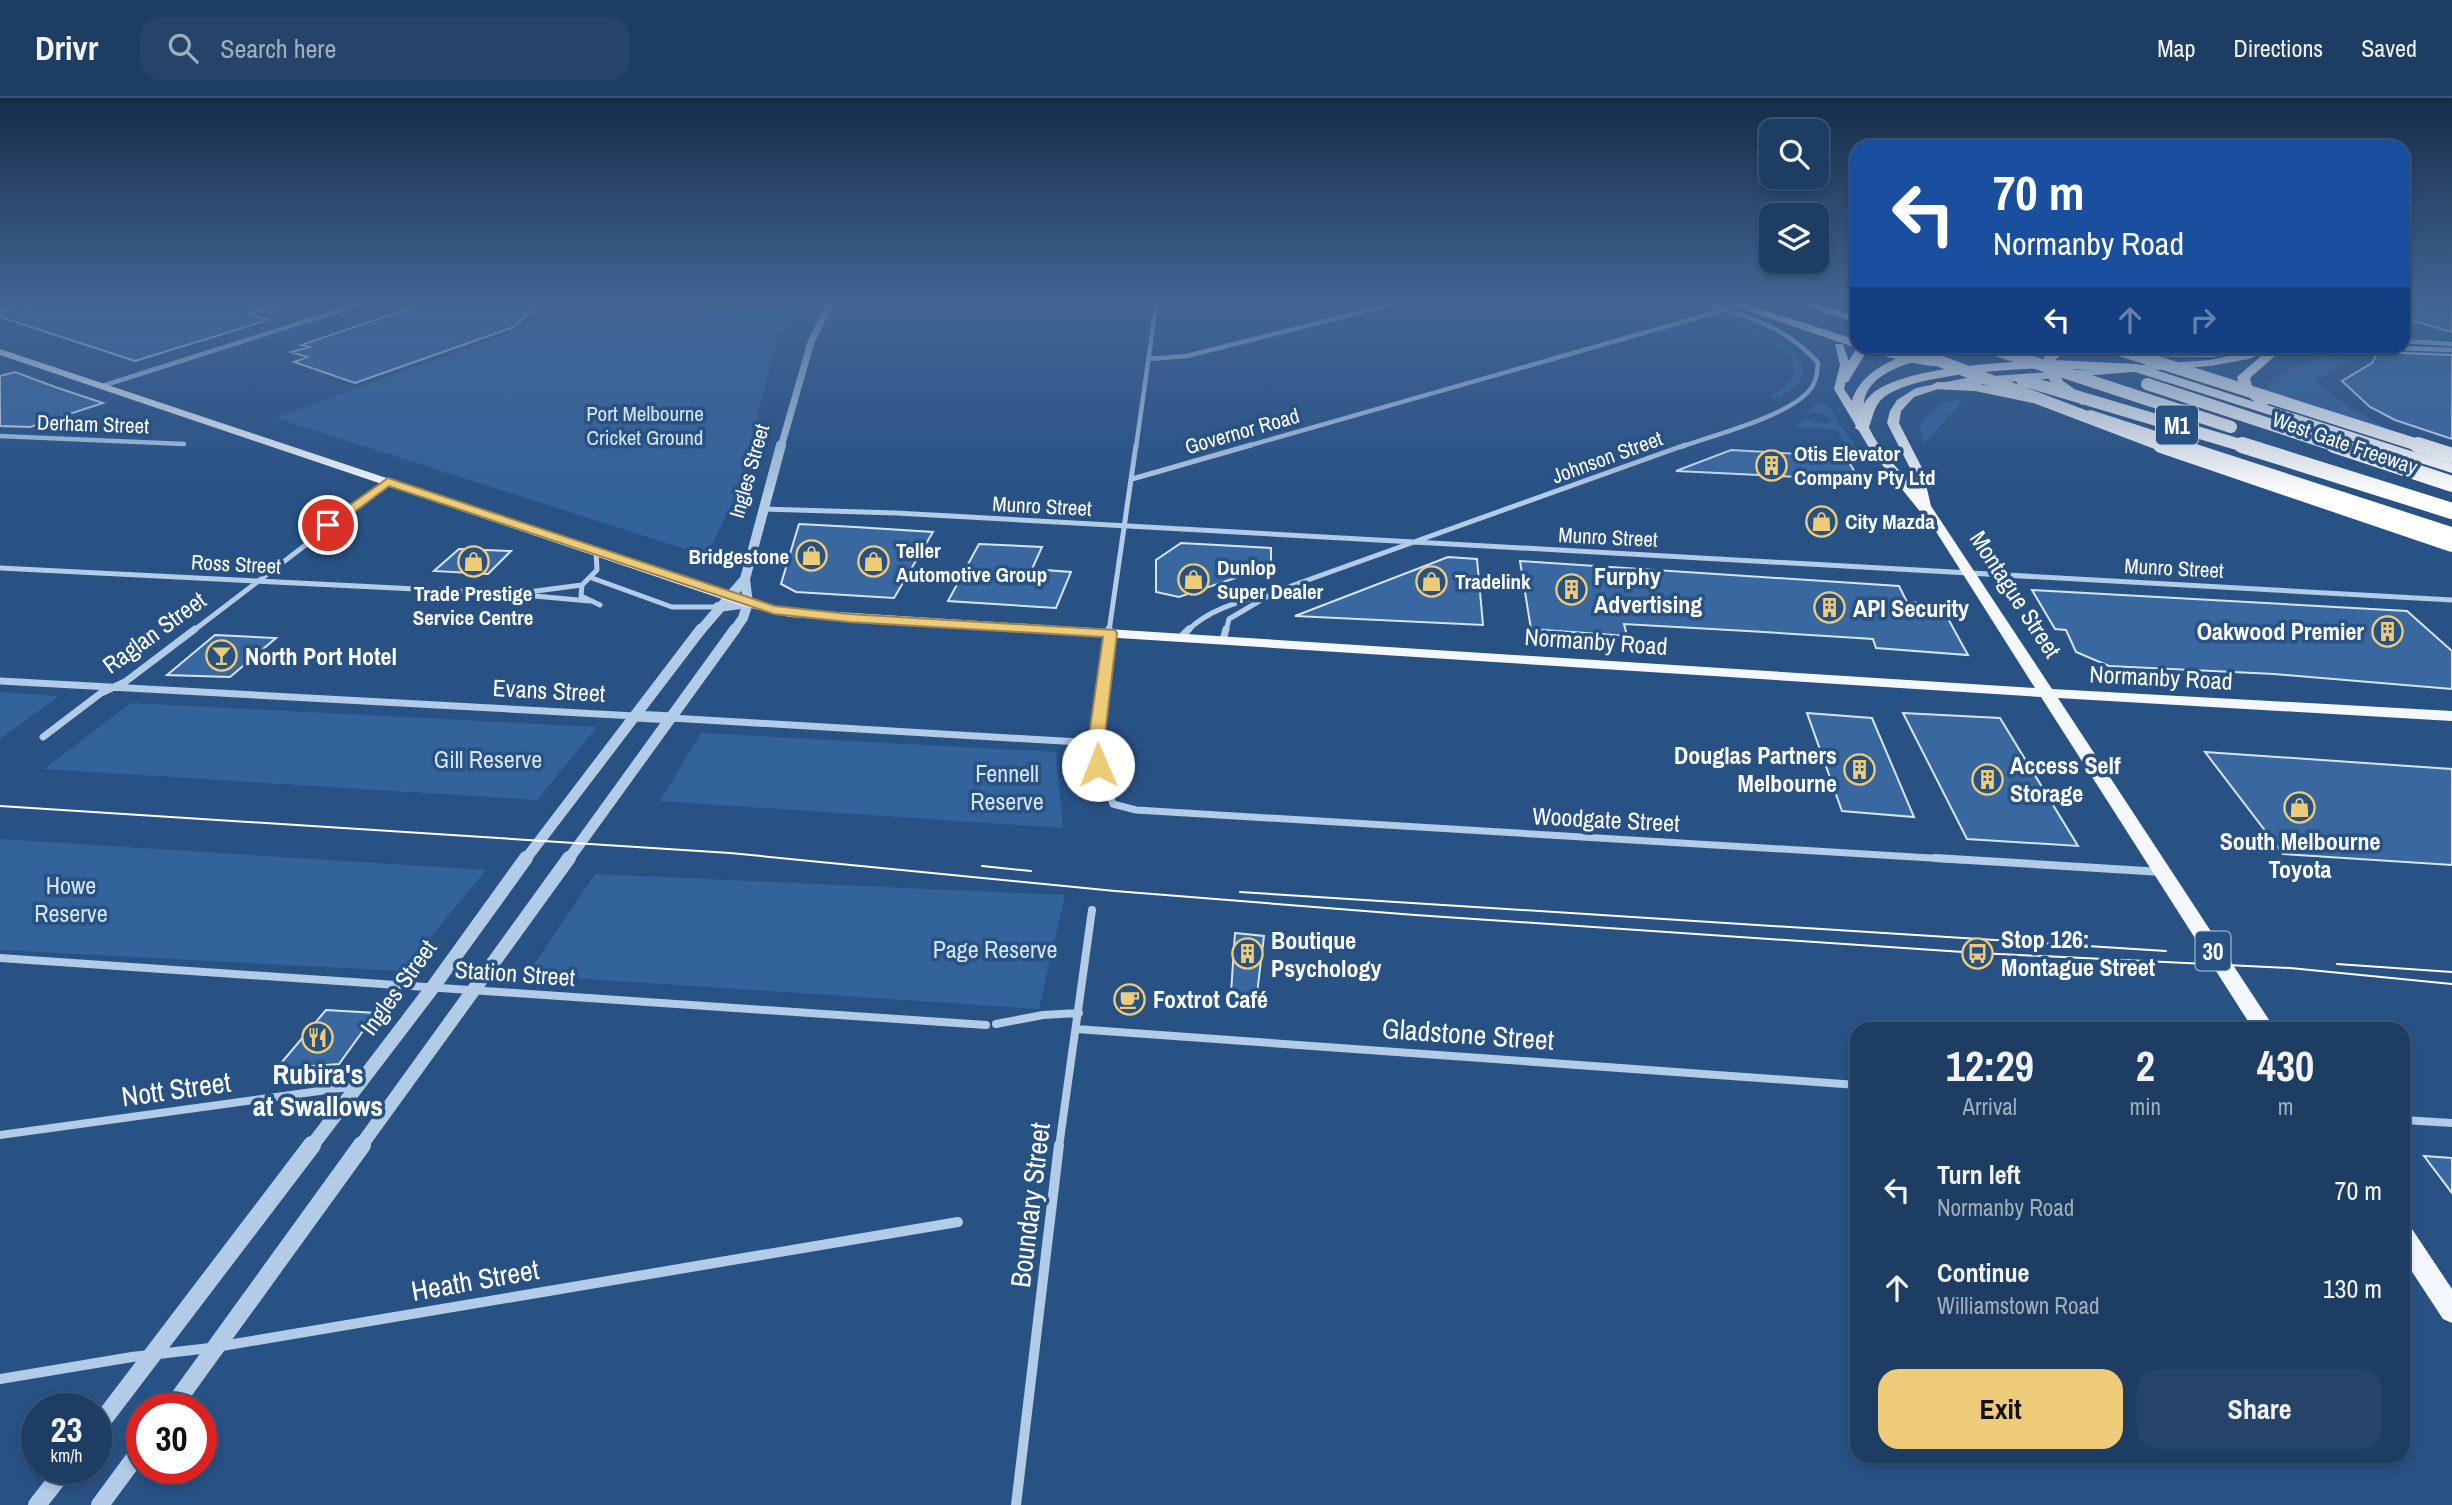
<!DOCTYPE html>
<meta charset="utf-8">
<style>
body{margin:0;font-family:"Archivo Narrow",sans-serif;background:#264469;color:#f1f3f6;height:100vh;display:flex;flex-direction:column;font-size:26px;white-space:nowrap}
*{box-sizing:border-box;margin:0}
p{font-size:23px;color:#a1aebe}
.icon{flex:none;width:38px;height:38px;fill:none;stroke:currentColor;stroke-width:2;stroke-linecap:round;stroke-linejoin:round}
.map{position:relative;flex:1;overflow:hidden}
.drawer{position:absolute;left:1850px;top:924px;width:560px;height:441px;display:flex;flex-direction:column;background:#1e3d63;border-radius:21px;box-shadow:0 4px 10px #0003,0 0 0 2px #3c5678}
.drawer>*{flex:none}
.banner{position:absolute;left:1850px;top:42px;width:560px;height:214px;border-radius:21px;box-shadow:0 4px 10px #0003,0 0 0 2px #3c5678;background:#1a4fa0;color:#fff;overflow:hidden}
.fabs{position:absolute;left:1759px;top:21px;display:grid;gap:14px}
.fabs a{display:grid;place-items:center;width:70px;height:70px;border-radius:14px;background:#1e3d63;box-shadow:0 4px 10px #0003,0 0 0 2px #3c5678;font-size:35px}
.speed{position:absolute;left:21px;top:1295px;display:flex;gap:14px;font-size:35px;font-weight:700;text-align:center}
.speed>*{display:grid;place-content:center;width:91px;height:91px;border-radius:50%;background:#1e3d63;box-shadow:0 4px 10px #0003,0 0 0 2px #3c5678;line-height:1}
.speed small{font-size:18px;font-weight:400}
.speed .limit{border:10px solid #d22;background:#fff;color:#111}
.pin{position:absolute;display:grid;place-items:center;width:60px;height:60px;color:#fff;margin:-30px;border:4px solid #fff;border-radius:50%;box-shadow:0 2px 7px #0007}
.me{position:absolute;width:77px;margin:-38px;rotate:359deg;stroke-linejoin:round;filter:drop-shadow(0 0 5px #0008)}
.turn{display:flex;align-items:center;gap:24px;height:147px;padding:0 28px;font-size:32px}
.turn .icon{width:91px;height:91px;stroke-width:2.5}
.turn b{display:block;font-size:49px;line-height:60px}
.lanes{display:flex;align-items:center;height:66px;padding:0 28px;background:#0003;justify-content:center;gap:35px;direction:ltr}
.lanes .off{opacity:.35}
.eta{display:flex;justify-content:space-evenly;align-items:center;height:119px;text-align:center}
.eta b{font-size:42px;font-weight:800;line-height:49px}
.action{display:flex;gap:14px;margin-top:auto;padding:14px 28px}
.action a{flex:1;height:80px;border-radius:21px;background:#eecb79;color:#111;font-size:28px;font-weight:800;line-height:80px;text-align:center}
.action a+a{background:#264469;color:#f1f3f6}
ul{padding:0;list-style:none}
li{display:flex;align-items:center;gap:21px;height:98px;padding:0 28px}
li div{flex:1}
li b{display:block;font-size:26px}
li em{font-style:normal}
header{display:flex;align-items:center;gap:42px;box-sizing:border-box;height:98px;padding:0 35px;background:#1e3d63;border-bottom:2px solid #3c5678}
header strong{font-size:33px}
nav{display:flex;gap:38px;margin-inline-start:auto;font-size:24px}
.search{width:490px;height:63px;background:#264469;display:flex;align-items:center;gap:18px;box-sizing:border-box;padding:0 24px;border-radius:21px;color:#a1aebe;font-size:26px}
.map>svg:first-child{display:block}
</style>
<header>
<strong>Drivr</strong>
<div class="search"><svg class="icon" aria-label="search" viewBox="0 0 24 24"><circle cx="10" cy="10" r="6"/><path d="M15 15l6 6"/></svg>Search here</div>
<nav><a>Map</a><a>Directions</a><a>Saved</a></nav>
</header>
<div class="map">
<svg width="2452" height="1407" viewBox="0 0 2452 1407">
<rect width="100%" height="100%" fill="#285184"/>
<path fill="#33639b" d="M794 214 777 244 737 394 707 458 276 320 530 227Z
M1717 215C1750 228 1851 263 1776 301L1768 298 1779 294 1795 276 1792 260 1767 239Z
M2325 257 2348 263 2315 283 2346 307 2390 333 2263 292 2275 278Z
M1963 302 1925 345 1922 343 1920 328C1933 311 1941 301 1963 302Z
M1818 304C1836 308 1833 323 1845 332L1862 360H1853L1837 332 1796 329 1806 321 1825 326 1834 321 1815 314 1806 316Z
M0 594 59 598 0 641Z
M131 605 597 629 537 702 44 671Z
M701 635 1056 654 1063 730 660 703Z
M0 741 486 772 403 873 0 852Z
M595 776 1065 797 1039 911 527 877Z"/>
<path fill="#3968a0" stroke="#d6e5f6" stroke-width="2" d="M37 201H280L281 206 248 216 268 222 135 263 0 219V215Z
M437 201H544L514 229 355 285 294 264 307 259 291 254 309 249 301 247Z
M2403 201H2452V234L2403 220Z
M2378 254 2452 257V341L2395 322 2370 309 2342 283 2372 265Z
M15 274 58 290 103 305 30 329 0 328V278Z
M1731 352 1834 358 1835 361 1848 362 1859 382 1676 373Z
M799 426 855 429 933 434 894 500 796 494 781 486Z
M1181 445 1271 450V468L1179 499 1156 494V462Z
M979 446 1042 449 1032 471 1071 474 1056 510 948 503Z
M459 451 511 453 488 476 434 473Z
M1448 459 1477 461 1483 527 1295 518Z
M1520 463 1899 488 1907 504 1940 506 1968 557 1876 550 1873 541 1747 533 1624 526 1627 538 1531 531Z
M2032 492 2407 513 2452 553V591L2274 576 2109 568 2076 554 2066 532 2055 531Z
M215 537 276 540 230 579 167 577Z
M1807 615 1872 620 1914 719 1842 713Z
M1903 615 2000 620 2078 748 1967 741Z
M2205 654 2452 671V767L2283 756Z
M1235 835 1264 838 1255 912 1230 910Z
M326 912 376 915 339 966 276 971Z
M2424 1058 2452 1060V1095Z"/>
<g fill="none" stroke-linecap="round" stroke-linejoin="round">
<path stroke="#b2cbe7" stroke-width="4.5" d="M2403 243 2452 246
M2348 248 2452 252
M1149 261 1187 258 1413 201
M105 287 376 201
M0 338 184 346
M1136 349 1157 201
M1244 349 1724 212
M1681 349C1714 337 1784 319 1807 295 1816 286 1817 277 1818 265 1786 227 1739 216 1694 201"/>
<path stroke="#b2cbe7" stroke-width="5" d="M1132 381 1251 347
M763 411 896 415 2452 502
M0 470 513 496 589 503
M592 480 672 509H718
M582 487 581 498 600 507
M528 494 582 487 597 472 596 453
M193 533 388 384
M1109 533 1136 347
M1187 533C1211 509 1246 502 1277 493L1685 347
M1226 533 1229 521 1268 498"/>
<path stroke="#b2cbe7" stroke-width="7" d="M1109 531 1096 645 1099 667 1113 706 1136 712 1964 762
M1181 539 1189 531
M1223 542 1226 531
M0 583 635 618
M671 620 1096 645
M43 639 101 595 125 584 195 531"/>
<path stroke="#b2cbe7" stroke-width="8" d="M1935 760 2162 774
M0 860 986 927
M996 926 1043 917 1079 915
M1076 931 1857 987
M2403 1022 2452 1025
M0 1037 356 988
M1059 1049 1092 812"/>
<path stroke="#b2cbe7" stroke-width="10" d="M222 1248 958 1124
M0 1281 132 1259 210 1250
M1016 1407 1059 1047"/>
<path stroke="#b2cbe7" stroke-width="7" d="M781 349 811 244 832 201"/>
<path stroke="#b2cbe7" stroke-width="10" d="M718 509 748 505
M700 533 745 481
M734 533 743 520 748 505 745 481 781 347"/>
<path stroke="#b2cbe7" stroke-width="11" d="M636 618 671 620
M525 762 701 531
M568 762 735 531"/>
<path stroke="#b2cbe7" stroke-width="14" d="M311 1049 433 889 526 760
M360 1049 569 760"/>
<path stroke="#b2cbe7" stroke-width="18" d="M171 1311 362 1047
M96 1331 312 1047
M37 1407 66 1370
M100 1407 142 1350"/>
<path fill="#f4f8fe" fill-rule="evenodd" d="M1835 246H1843L1850 267 1844 291 1852 303C1865 259 1937 245 1976 249 1965 257 1944 256 1930 259 1827 284 1862 333 1915 390L1910 370 1887 325 1890 313 1897 302 1916 290 1966 280 2210 262C2233 258 2256 248 2279 248L2249 261 2210 268 1944 289 1914 299 1901 313 1899 325 1922 370 1931 408 2052 591 2452 613V623L2058 600 2275 931H2253L2041 599 790 519 743 508 0 257V251L752 502 790 511 2035 590 1935 432 1871 353 1834 291 1840 267Z
M2403 1128 2412 1131 2452 1191V1225L2443 1221 2403 1160Z"/>
<path fill="#fff" fill-rule="evenodd" d="M1712 201H1730L1857 242V248C1878 248 1892 255 1912 257 1926 259 1946 256 1956 264 1940 276 1886 258 1867 253L1848 284H1838L1837 281 1857 250Z
M1783 201H1801L1857 218V225Z
M1943 248C1963 248 2004 245 2019 256L2013 260 1949 252Z
M2057 248H2071L2055 262 2137 266 2255 304 2241 293 2237 279 2268 252 2211 259 2122 258 2116 254 2122 250 2286 248 2250 280 2252 288 2271 304 2267 307 2452 366V375L2135 274 2055 270 2063 283 2087 300 2089 303 2082 307 2053 289 2043 270C2007 272 1904 276 1880 303 1873 311 1872 324 1867 333L1862 334 1855 330C1859 318 1862 304 1872 296 1904 269 2000 265 2043 262L2045 257Z
M1937 284 1975 285 2033 297 2040 301 2033 305 1975 293 1932 291 1931 288Z
M2091 312 2452 429V439L2086 319V313Z"/>
<path stroke="#fff" stroke-width="2" d="M0 708 730 755 1115 793 1415 817 1978 855 2290 870 2452 886
M982 768 1031 773
M1240 794 2166 853
M2337 866 2452 874"/>
<path stroke="#fff" stroke-width="12" d="M1900 248 2166 349
M1984 248 2231 329
M2107 248 2424 349
M2022 282 2247 349
M2147 286 2339 349"/>
<path stroke="#fff" stroke-width="16" d="M2161 347 2452 446
M2242 347 2452 413
M2334 347 2452 386
M2418 347 2452 358"/>
</g>
<linearGradient id="sky" x2="0" y2="1"><stop stop-color="#162d49"/><stop offset="0.51" stop-color="#426594"/><stop offset="1" stop-color="#426594" stop-opacity="0"/></linearGradient>
<rect width="2452" height="398" fill="url(#sky)"/>
<path fill="#eecb79" stroke="#9b844f" stroke-width="2" d="M388 380 775 508 849 516 1115 532 1117 535 1104 645 1106 667 1098 672 1093 671 1088 645 1103 539 849 524 774 516 389 388 333 430H324V425Z"/>
<defs>
<symbol id="building-ring" viewBox="-11 -11 22 22"><circle r="9.5" fill="#285184" stroke="#eecb79" stroke-width="1.5"/><path d="M-4-6H4V6H1V3H-1V6H-4ZM-2.5-4.3h1.7v1.8h-1.7ZM.8-4.3h1.7v1.8H.8ZM-2.5-1h1.7V.8h-1.7ZM.8-1h1.7V.8H.8Z" fill="#eecb79"/></symbol>
<symbol id="shop-ring" viewBox="-11 -11 22 22"><circle r="9.5" fill="#285184" stroke="#eecb79" stroke-width="1.5"/><path d="M-5-2.5h2.3a2.7 3.5 0 0 1 5.4 0H5L5.5 6h-11ZM-1.5-2.5h3a1.5 2.3 0 0 0-3 0Z" fill="#eecb79"/></symbol>
<symbol id="bar-ring" viewBox="-11 -11 22 22"><circle r="9.5" fill="#285184" stroke="#eecb79" stroke-width="1.5"/><path d="M-6-5H6L.8 .8V4.5H3.5V6h-7V4.5H-.8V.8Z" fill="#eecb79"/></symbol>
<symbol id="bus-ring" viewBox="-11 -11 22 22"><circle r="9.5" fill="#285184" stroke="#eecb79" stroke-width="1.5"/><path d="M-5-6H5V4H4V6H2V4H-2V6H-4V4H-5ZM-3.5-4V0h7V-4ZM-3.5 1.2v1.5H-2V1.2ZM2 1.2v1.5H3.5V1.2Z" fill="#eecb79"/></symbol>
<symbol id="cafe-ring" viewBox="-11 -11 22 22"><circle r="9.5" fill="#285184" stroke="#eecb79" stroke-width="1.5"/><path d="M-5.5-4.5H6V0H3Q3 3.5 0 3.5H-2.5Q-5.5 3.5-5.5 0ZM3-3.2v2h1.7v-2ZM-6 4.5H4V6H-6Z" fill="#eecb79"/></symbol>
<symbol id="restaurant-ring" viewBox="-11 -11 22 22"><circle r="9.5" fill="#285184" stroke="#eecb79" stroke-width="1.5"/><path d="M-5-6h1v4h1v-4h1v4h1v-4h1v5L-1.5 .5V6h-2V.5L-5-1ZM5-6V6H3V1.5H1.5Q1.5-4 5-6Z" fill="#eecb79"/></symbol>
</defs>
<g fill-rule="evenodd">
<use href="#building-ring" x="1754" y="350" width="35" height="35"/>
<use href="#shop-ring" x="1804" y="406" width="35" height="35"/>
<use href="#shop-ring" x="794" y="440" width="35" height="35"/>
<use href="#shop-ring" x="456" y="446" width="35" height="35"/>
<use href="#shop-ring" x="856" y="446" width="35" height="35"/>
<use href="#shop-ring" x="1176" y="464" width="35" height="35"/>
<use href="#shop-ring" x="1414" y="466" width="35" height="35"/>
<use href="#building-ring" x="1554" y="474" width="35" height="35"/>
<use href="#building-ring" x="1812" y="492" width="35" height="35"/>
<use href="#building-ring" x="2370" y="516" width="35" height="35"/>
<use href="#bar-ring" x="204" y="540" width="35" height="35"/>
<use href="#building-ring" x="1842" y="654" width="35" height="35"/>
<use href="#building-ring" x="1970" y="664" width="35" height="35"/>
<use href="#shop-ring" x="2282" y="692" width="35" height="35"/>
<use href="#bus-ring" x="1960" y="838" width="35" height="35"/>
<use href="#building-ring" x="1230" y="838" width="35" height="35"/>
<use href="#cafe-ring" x="1112" y="884" width="35" height="35"/>
<use href="#restaurant-ring" x="300" y="922" width="35" height="35"/>
</g>
<g text-anchor="middle" dominant-baseline="central" stroke-width="7" stroke-linejoin="round" paint-order="stroke">
<g font-size="21" fill="#d6e5f6" stroke="#285184">
<text x="645" y="315">Port Melbourne<tspan x="645" dy="24">Cricket Ground</tspan></text>
</g>
<g font-size="21" fill="#fff" stroke="#285184">
<text transform="translate(93 326) rotate(2)">Derham Street</text>
<text transform="translate(1242 333) rotate(-16)">Governor Road</text>
<text transform="translate(2345 345) rotate(19)">West Gate Freeway</text>
<text transform="translate(1607 359) rotate(-20)">Johnson Street</text>
<text transform="translate(749 373) rotate(-74)">Ingles Street</text>
<text transform="translate(1042 408) rotate(3)">Munro Street</text>
<text transform="translate(1608 439) rotate(3)">Munro Street</text>
<text transform="translate(236 466) rotate(3)">Ross Street</text>
<text transform="translate(2174 470) rotate(3)">Munro Street</text>
</g>
<g font-size="21" font-weight="bold" fill="#fff" stroke="#285184" text-anchor="start">
<text x="1794" y="355">Otis Elevator<tspan x="1794" dy="24">Company Pty Ltd</tspan></text>
<text x="1845" y="423">City Mazda</text>
<text x="896" y="452">Teller<tspan x="896" dy="24">Automotive Group</tspan></text>
<text x="789" y="458" text-anchor="end">Bridgestone</text>
<text x="1217" y="469">Dunlop<tspan x="1217" dy="24">Super Dealer</tspan></text>
<text x="1455" y="483">Tradelink</text>
<text x="473" y="495" text-anchor="middle">Trade Prestige<tspan x="473" dy="24">Service Centre</tspan></text>
</g>
<g fill="#285184" stroke="#becbda" stroke-width="2">
<rect x="2156" y="307.5" width="42" height="39" rx="5"/>
<rect x="2195.5" y="833.5" width="35" height="39" rx="5"/>
</g>
<g font-size="23" font-weight="bold" fill="#fff">
<text x="2177" y="327">M1</text>
<text x="2213" y="853">30</text>
</g>
<g font-size="24" font-weight="bold" fill="#fff" stroke="#285184" text-anchor="start">
<text x="1594" y="478">Furphy<tspan x="1594" dy="28">Advertising</tspan></text>
<text x="1853" y="510">API Security</text>
<text x="2364" y="533" text-anchor="end">Oakwood Premier</text>
<text x="245" y="558">North Port Hotel</text>
<text x="1837" y="657" text-anchor="end">Douglas Partners<tspan x="1837" dy="28">Melbourne</tspan></text>
<text x="2010" y="667">Access Self<tspan x="2010" dy="28">Storage</tspan></text>
<text x="2300" y="743" text-anchor="middle">South Melbourne<tspan x="2300" dy="28">Toyota</tspan></text>
<text x="2001" y="841">Stop 126:<tspan x="2001" dy="28">Montague Street</tspan></text>
<text x="1271" y="842">Boutique<tspan x="1271" dy="28">Psychology</tspan></text>
<text x="1153" y="901">Foxtrot Café</text>
</g>
<g font-size="24" fill="#fff" stroke="#285184">
<text transform="translate(2016 496) rotate(57)">Montague Street</text>
<text transform="translate(154 534) rotate(-36)">Raglan Street</text>
<text transform="translate(1596 543) rotate(4)">Normanby Road</text>
<text transform="translate(2161 579) rotate(3)">Normanby Road</text>
<text transform="translate(549 592) rotate(3)">Evans Street</text>
<text transform="translate(1606 721) rotate(3)">Woodgate Street</text>
<text transform="translate(515 875) rotate(4)">Station Street</text>
<text transform="translate(398 889) rotate(-54)">Ingles Street</text>
</g>
<g font-size="24" fill="#d6e5f6" stroke="#285184">
<text x="488" y="661">Gill Reserve</text>
<text x="1007" y="675">Fennell<tspan x="1007" dy="28">Reserve</tspan></text>
<text x="71" y="787">Howe<tspan x="71" dy="28">Reserve</tspan></text>
<text x="995" y="851">Page Reserve</text>
</g>
<g font-size="28" fill="#fff" stroke="#285184">
<text transform="translate(1468 936) rotate(4)">Gladstone Street</text>
<text transform="translate(176 991) rotate(-8)">Nott Street</text>
<text transform="translate(1030 1107) rotate(-83)">Boundary Street</text>
<text transform="translate(475 1182) rotate(-10)">Heath Street</text>
</g>
<g font-size="28" font-weight="bold" fill="#fff" stroke="#285184">
<text x="318" y="976">Rubira's<tspan x="318" dy="32">at Swallows</tspan></text>
</g>
</g>
</svg>
<div class="fabs">
<a><svg class="icon" aria-label="search" viewBox="0 0 24 24"><circle cx="10" cy="10" r="6"/><path d="M15 15l6 6"/></svg></a>
<a><svg class="icon" aria-label="layers" viewBox="0 0 24 24"><path d="M12 4l9 5-9 5-9-5zM3 14l9 5 9-5"/></svg></a>
</div>
<div class="speed"><div>23<small>km/h</small></div><div class="limit">30</div></div>
<div class="pin" style="left:328px;top:427px;background:#d93025"><svg class="icon" aria-label="arrive" viewBox="0 0 24 24"><path d="M6 21V4h12l-3 4 3 4H6"/></svg></div>
<svg class="me" style="left:1098px;top:667px" viewBox="-20 -20 40 40"><circle r="19" fill="#fff"/><path d="M0-13L10 11 0 6-10 11z" fill="#eecb79"/></svg>
<div class="banner">
<div class="turn"><svg class="icon" aria-label="left" viewBox="0 0 24 24"><path d="M17 20v-9H6M10 6l-5 5 5 5"/></svg><div><b>70 m</b>Normanby Road</div></div>
<div class="lanes"><svg class="icon" aria-label="left" viewBox="0 0 24 24"><path d="M17 20v-9H6M10 6l-5 5 5 5"/></svg><svg class="icon off" aria-label="ahead" viewBox="0 0 24 24"><path d="M12 20V5M6 11l6-6 6 6"/></svg><svg class="icon off" aria-label="right" viewBox="0 0 24 24"><path d="M7 20v-9h11M14 6l5 5-5 5"/></svg></div>
</div>
<section class="drawer">
<div class="eta">
<div><b>12:29</b><p>Arrival</p></div>
<div><b>2</b><p>min</p></div>
<div><b>430</b><p>m</p></div>
</div>
<ul>
<li><svg class="icon" aria-label="left" viewBox="0 0 24 24"><path d="M17 20v-9H6M10 6l-5 5 5 5"/></svg><div><b>Turn left</b><p>Normanby Road</p></div><em>70 m</em></li>
<li><svg class="icon" aria-label="ahead" viewBox="0 0 24 24"><path d="M12 20V5M6 11l6-6 6 6"/></svg><div><b>Continue</b><p>Williamstown Road</p></div><em>130 m</em></li>
</ul>
<div class="action"><a>Exit</a><a>Share</a></div>
</section>
</div>
